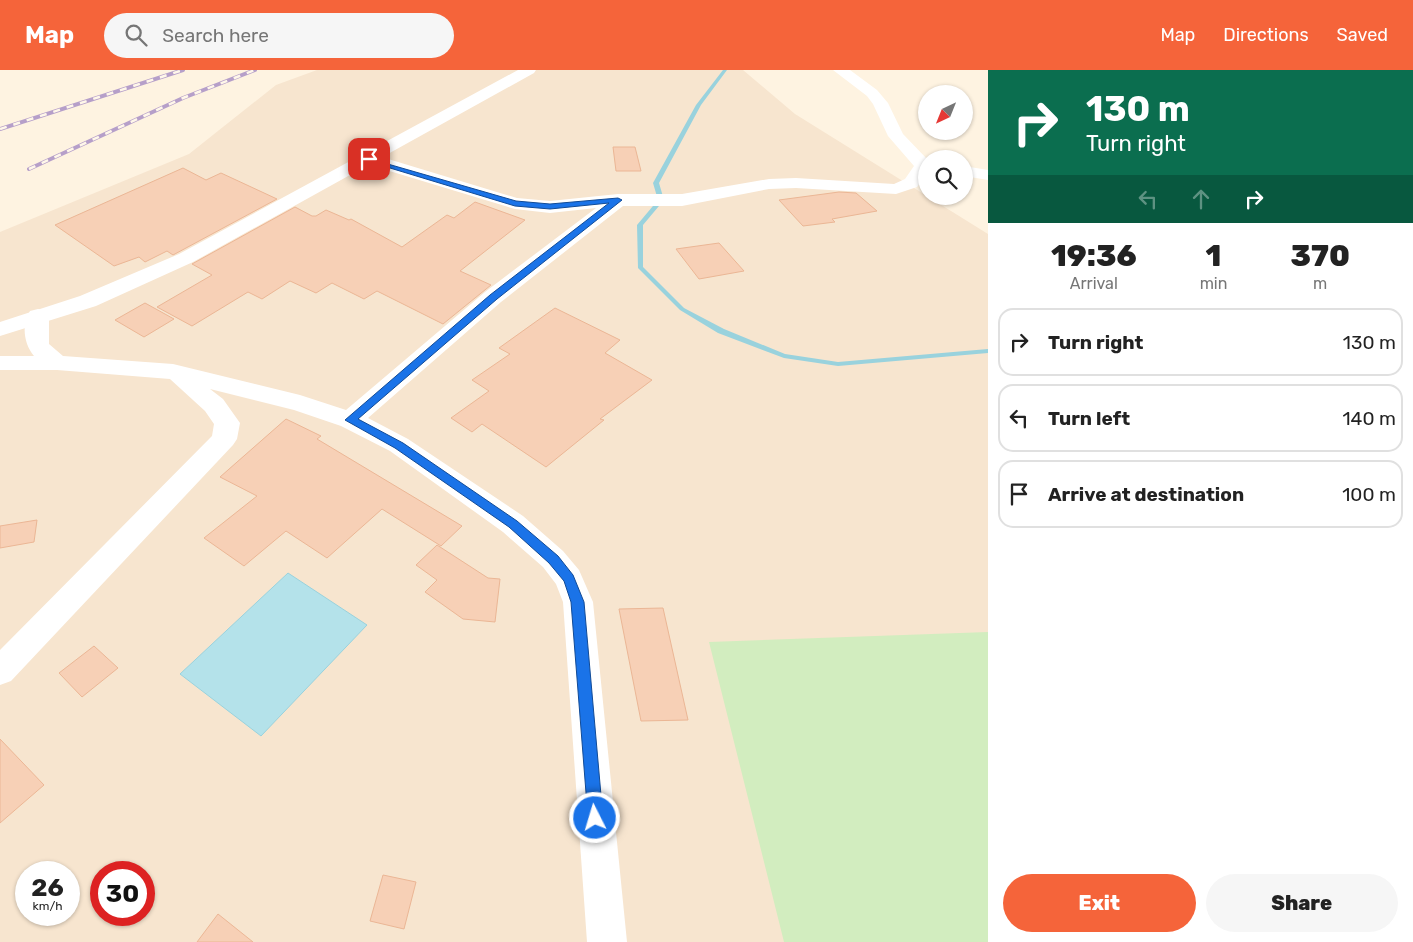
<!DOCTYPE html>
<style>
body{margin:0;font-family:Rubik,sans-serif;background:#f6f6f6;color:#222;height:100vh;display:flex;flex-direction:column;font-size:19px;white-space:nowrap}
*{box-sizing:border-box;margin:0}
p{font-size:16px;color:#767676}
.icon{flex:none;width:28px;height:28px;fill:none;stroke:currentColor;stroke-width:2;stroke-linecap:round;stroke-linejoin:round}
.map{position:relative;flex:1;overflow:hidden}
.side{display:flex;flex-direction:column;background:#fff;width:425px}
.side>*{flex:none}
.guide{background:#0b6e4f;color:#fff;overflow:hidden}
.needle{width:32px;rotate:223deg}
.controls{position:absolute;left:918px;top:15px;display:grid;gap:10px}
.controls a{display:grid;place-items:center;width:55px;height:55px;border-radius:50%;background:#fff;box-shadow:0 1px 4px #0004;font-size:25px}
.speed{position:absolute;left:15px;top:791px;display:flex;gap:10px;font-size:25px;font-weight:700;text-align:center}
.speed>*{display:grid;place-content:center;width:65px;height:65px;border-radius:50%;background:#fff;box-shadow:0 1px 4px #0004;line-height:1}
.speed small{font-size:12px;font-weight:400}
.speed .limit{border:8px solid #d22;background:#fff;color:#111}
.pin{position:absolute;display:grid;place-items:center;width:42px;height:42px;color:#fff;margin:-21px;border-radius:10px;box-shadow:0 2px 8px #0006}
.me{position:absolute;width:55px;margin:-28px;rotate:355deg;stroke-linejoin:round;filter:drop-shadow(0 0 4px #0008)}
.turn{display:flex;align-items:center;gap:18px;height:105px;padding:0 15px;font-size:22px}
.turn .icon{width:65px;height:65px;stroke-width:2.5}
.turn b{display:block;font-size:35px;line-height:42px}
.lanes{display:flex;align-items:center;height:48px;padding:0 15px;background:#0003;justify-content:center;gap:25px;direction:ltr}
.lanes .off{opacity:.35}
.eta{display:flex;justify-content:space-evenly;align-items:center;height:85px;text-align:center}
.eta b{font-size:30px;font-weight:800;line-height:35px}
.action{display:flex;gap:10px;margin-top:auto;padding:10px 15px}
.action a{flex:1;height:58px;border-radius:30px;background:#f5643a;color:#fff;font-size:20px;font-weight:800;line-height:58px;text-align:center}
.action a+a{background:#f6f6f6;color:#222}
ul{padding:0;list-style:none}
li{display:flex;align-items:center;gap:15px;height:68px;margin:0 10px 8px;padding:0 5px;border:2px solid #e0e0e0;border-radius:15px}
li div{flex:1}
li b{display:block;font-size:19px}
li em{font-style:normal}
header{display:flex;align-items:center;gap:30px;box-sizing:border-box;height:70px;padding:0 25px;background:#f5643a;color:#fff}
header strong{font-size:24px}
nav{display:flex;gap:28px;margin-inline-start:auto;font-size:18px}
.search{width:350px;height:45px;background:#f6f6f6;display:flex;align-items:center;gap:12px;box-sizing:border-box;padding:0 18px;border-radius:28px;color:#767676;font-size:19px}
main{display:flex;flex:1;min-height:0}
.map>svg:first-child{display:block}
</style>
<header>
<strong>Map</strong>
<div class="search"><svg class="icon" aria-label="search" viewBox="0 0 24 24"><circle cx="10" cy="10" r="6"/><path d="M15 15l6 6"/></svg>Search here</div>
<nav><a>Map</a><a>Directions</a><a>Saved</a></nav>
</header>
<main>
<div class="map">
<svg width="988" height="872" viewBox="0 0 988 872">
<rect width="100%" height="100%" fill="#fef3e1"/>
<path fill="#f7e5cf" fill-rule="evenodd" d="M317 0H743L795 44 988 164V872H0V162L189 84 276 15ZM26 802H69V845H26ZM101 802H144V845H101Z"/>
<path fill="#d2edbf" d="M988 562V872H784L709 572Z"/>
<path fill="#b4e2ea" stroke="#99d2dd" d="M288 503 367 555 261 666 180 604Z"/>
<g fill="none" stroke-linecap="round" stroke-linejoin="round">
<path fill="#99d2dd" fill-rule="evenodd" d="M723 0H727L701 35 659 113 664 130 643 155V197L684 238 724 259 785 284 838 292 988 279V283L838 296 784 288 718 263 680 240 638 198 637 155 658 130 653 113 696 35Z"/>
</g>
<path fill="#f7d0b6" stroke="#ebb695" d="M613 77H635L641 101H616Z
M183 98 206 110 221 103 277 129 173 185 167 181 145 192 139 187 114 196 55 155Z
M839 122 856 123 877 141 832 149 835 152 803 156 779 130Z
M475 132 525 150 460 201 491 215 443 254 377 221 364 229 332 213 316 223 290 211 262 229 248 222 192 256 157 237 212 205 192 194 295 137 312 146H316L326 140 349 150 351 149 402 177 447 145 454 148Z
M719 173 744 201 699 209 676 179Z
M145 233 174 249 144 267 115 250Z
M555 238 620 270 605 283 652 310 600 349 604 350 546 397 482 354 472 362 451 348 489 321 472 310 510 284 499 278Z
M286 349 321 366 317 369 462 456 441 476 382 439 327 488 286 461 244 496 204 468 257 426 220 407Z
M37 450 34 472 0 478V456Z
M437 475 488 508 500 509 495 552 463 549 425 522 437 510 416 495Z
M663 538 688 650 641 651 619 539Z
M94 576 118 598 82 627 59 603Z
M0 669 44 715 0 753Z
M383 805 416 812 404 859 370 851Z
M218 844 253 872H197Z"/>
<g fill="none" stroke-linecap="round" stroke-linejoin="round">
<path fill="#fff" fill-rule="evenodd" d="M833 0H850L877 20 888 33 903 64 927 89 926 106 917 117 896 124 796 118 769 119 682 136H623L501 232 368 348 408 369 523 446 563 481 579 500 593 532 627 872H587L563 532 556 514 543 497 503 462 390 381 341 356 294 340 210 319 223 329 240 353 237 369 233 375 11 611 0 615V580L212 366 214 354 205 341 170 309 57 300H0V286H34C24 274 21 255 30 241L38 239 46 241 49 246V274L63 286 173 294 300 325 346 340 485 222 596 138 550 143 515 139 363 93 360 89 363 85 369 84 375 85 517 128 550 131 618 124H682L769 109 796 108 894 114 905 109 914 96 888 66 873 34 867 26Z
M964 96 988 100V110L964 106Z"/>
<path fill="#fff" fill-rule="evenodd" d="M518 0H536L534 3 193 192 96 236 0 266V252L80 226 179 184Z"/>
<defs>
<path id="rail" d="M0 59 183 0
M29 99 183 28 255 0"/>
</defs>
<use href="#rail" stroke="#b69fc9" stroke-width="4"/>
<use href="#rail" stroke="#fff7ea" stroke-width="2.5" stroke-dasharray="7" stroke-linecap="butt"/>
</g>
<path fill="#1a73e8" stroke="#114b97" d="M367 88 516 131 550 134 618 128 622 130 497 229 358 349 403 373 517 451 558 486 573 505 584 532 603 748 601 753 595 755 590 753 588 748 571 532 564 511 549 493 509 457 395 378 345 350 490 225 609 133 550 139 515 136 367 91Z"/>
</svg>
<div class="controls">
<a><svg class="needle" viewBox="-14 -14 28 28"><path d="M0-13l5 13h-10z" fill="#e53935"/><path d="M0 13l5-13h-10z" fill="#767676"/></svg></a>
<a><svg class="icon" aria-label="search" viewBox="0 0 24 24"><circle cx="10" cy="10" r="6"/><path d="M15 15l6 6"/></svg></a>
</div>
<div class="speed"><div>26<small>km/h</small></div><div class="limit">30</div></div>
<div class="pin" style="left:369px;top:89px;background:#d93025"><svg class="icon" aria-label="arrive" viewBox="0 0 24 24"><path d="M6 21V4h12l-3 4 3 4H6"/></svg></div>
<svg class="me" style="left:595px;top:748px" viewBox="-20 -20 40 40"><circle r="17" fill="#1a73e8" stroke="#fff" stroke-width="3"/><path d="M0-11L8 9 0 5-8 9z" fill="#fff"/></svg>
</div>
<section class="side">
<div class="guide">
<div class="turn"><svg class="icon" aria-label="right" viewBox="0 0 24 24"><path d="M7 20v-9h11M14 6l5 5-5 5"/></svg><div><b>130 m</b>Turn right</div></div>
<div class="lanes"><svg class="icon off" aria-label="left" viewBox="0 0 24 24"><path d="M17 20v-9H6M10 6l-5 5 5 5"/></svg><svg class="icon off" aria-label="ahead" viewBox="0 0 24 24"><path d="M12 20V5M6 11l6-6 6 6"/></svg><svg class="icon" aria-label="right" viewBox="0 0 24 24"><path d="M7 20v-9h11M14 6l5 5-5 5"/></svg></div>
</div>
<div class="eta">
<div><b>19:36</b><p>Arrival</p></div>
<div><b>1</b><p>min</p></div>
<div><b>370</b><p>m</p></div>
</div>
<ul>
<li><svg class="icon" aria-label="right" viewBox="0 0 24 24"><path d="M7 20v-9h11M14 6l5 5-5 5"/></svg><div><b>Turn right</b></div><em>130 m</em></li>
<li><svg class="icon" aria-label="left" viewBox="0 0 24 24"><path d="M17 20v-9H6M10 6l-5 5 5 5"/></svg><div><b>Turn left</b></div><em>140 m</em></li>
<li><svg class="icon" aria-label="arrive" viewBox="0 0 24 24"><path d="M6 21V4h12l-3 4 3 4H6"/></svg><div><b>Arrive at destination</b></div><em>100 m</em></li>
</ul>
<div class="action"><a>Exit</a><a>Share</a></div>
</section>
</main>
